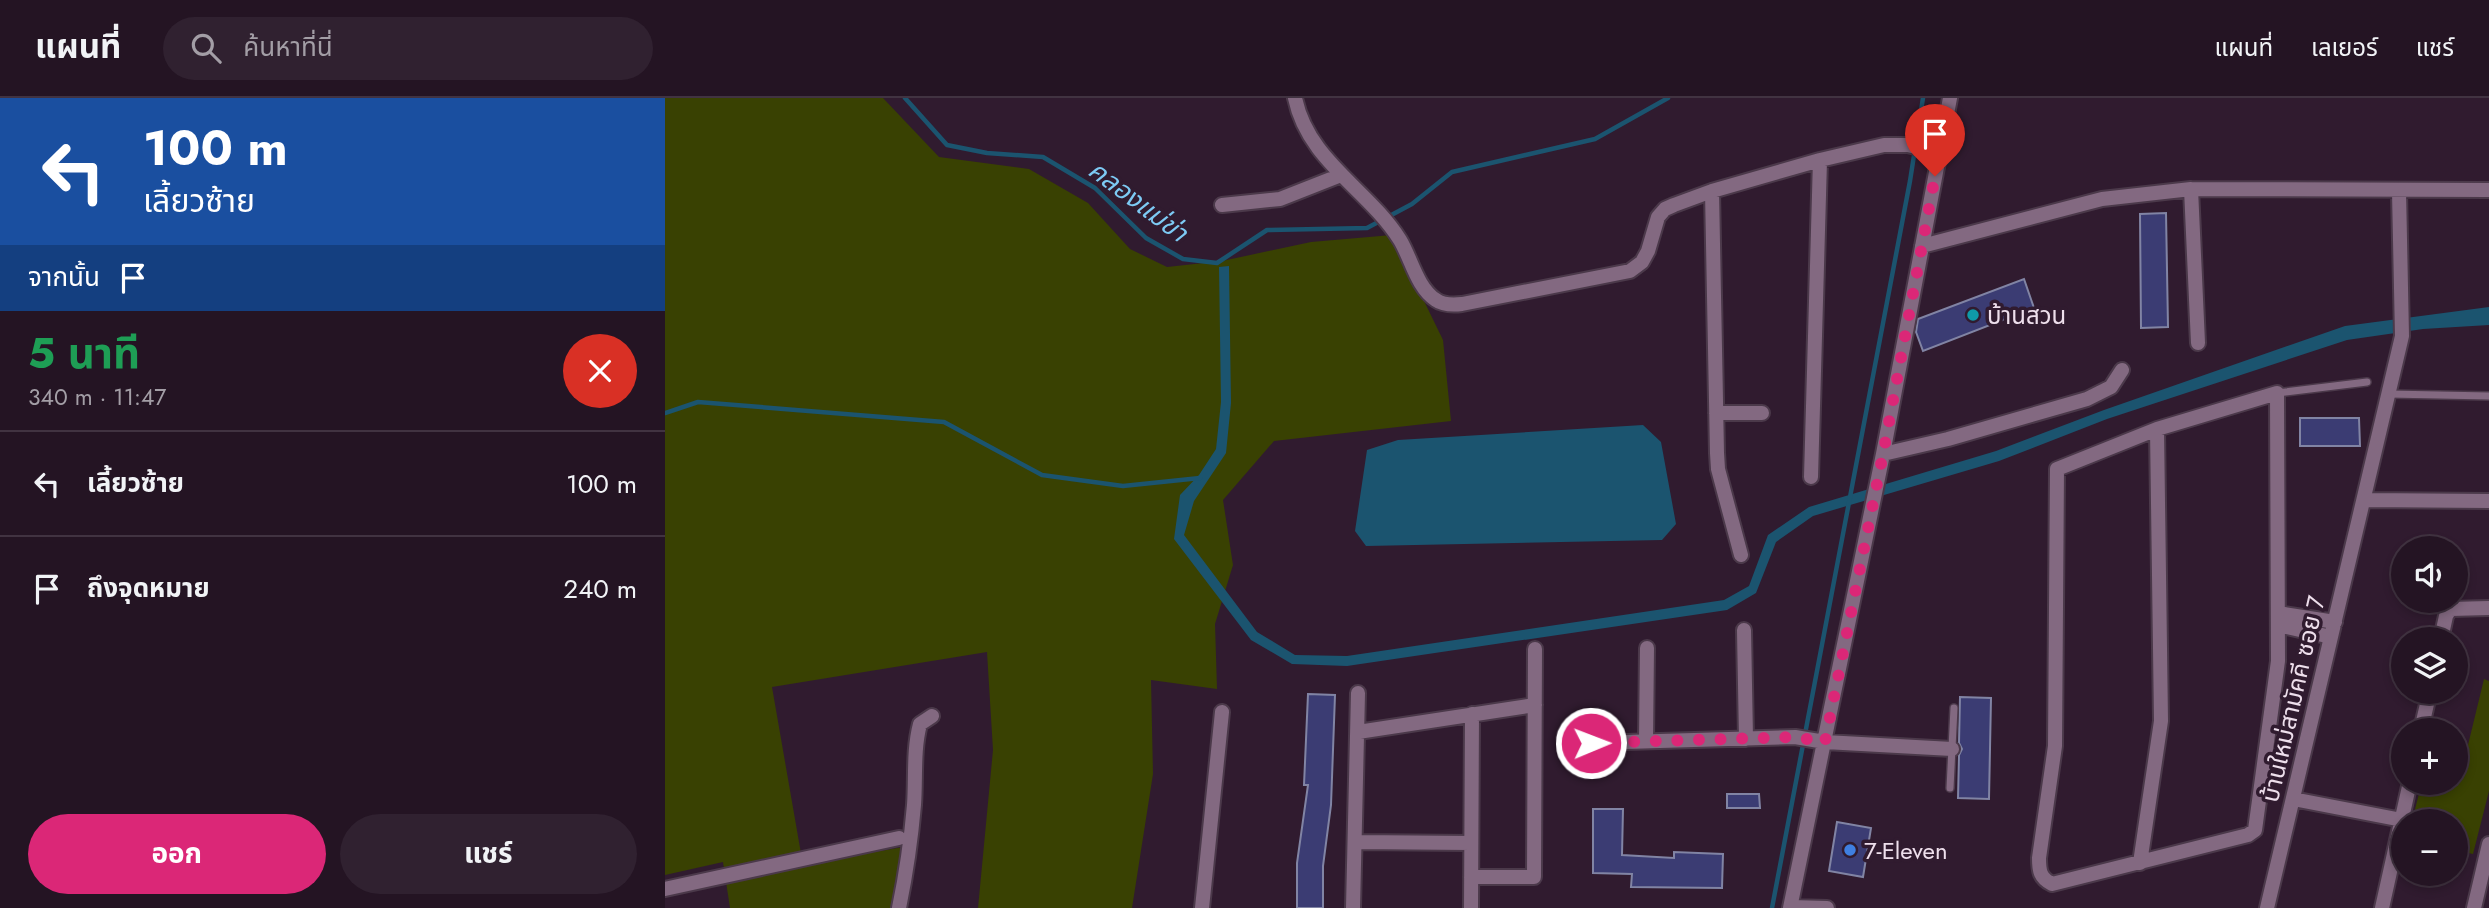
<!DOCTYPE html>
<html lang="th">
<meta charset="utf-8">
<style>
body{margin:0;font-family:Jost,"Noto Sans Thai",sans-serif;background:#302130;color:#f1f3f6;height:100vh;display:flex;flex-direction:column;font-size:26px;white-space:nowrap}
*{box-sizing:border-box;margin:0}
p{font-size:23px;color:#a39ea6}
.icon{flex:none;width:38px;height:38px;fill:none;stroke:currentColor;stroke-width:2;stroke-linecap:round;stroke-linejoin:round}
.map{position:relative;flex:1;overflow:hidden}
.sheet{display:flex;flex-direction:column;background:#241423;width:665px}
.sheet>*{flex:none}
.hud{background:#1a4fa0;color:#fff;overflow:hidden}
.controls{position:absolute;left:1726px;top:438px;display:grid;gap:14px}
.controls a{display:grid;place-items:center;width:77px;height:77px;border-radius:50%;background:#241423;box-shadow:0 4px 10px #0003,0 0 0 2px #413341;font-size:35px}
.pin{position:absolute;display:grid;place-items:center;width:60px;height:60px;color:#fff;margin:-72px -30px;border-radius:50% 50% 50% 0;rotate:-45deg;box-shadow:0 0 7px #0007}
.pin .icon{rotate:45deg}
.me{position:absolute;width:77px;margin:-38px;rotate:89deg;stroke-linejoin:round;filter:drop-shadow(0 0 5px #0008)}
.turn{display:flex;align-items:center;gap:24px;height:147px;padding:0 28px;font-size:32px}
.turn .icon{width:91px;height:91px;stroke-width:2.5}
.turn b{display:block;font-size:49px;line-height:60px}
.then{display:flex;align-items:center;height:66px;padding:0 28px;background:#0003;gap:14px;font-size:26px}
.round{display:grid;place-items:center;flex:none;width:74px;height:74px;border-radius:37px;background:#302130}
.summary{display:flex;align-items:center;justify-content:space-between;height:119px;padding:0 28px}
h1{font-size:42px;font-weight:700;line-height:52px;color:#1e9e55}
.cta{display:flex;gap:14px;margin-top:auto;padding:14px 28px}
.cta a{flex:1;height:80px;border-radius:42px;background:#db2777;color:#fff;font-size:28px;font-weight:700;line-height:80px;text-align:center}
.cta a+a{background:#302130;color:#f1f3f6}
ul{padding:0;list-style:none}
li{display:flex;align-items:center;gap:21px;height:105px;padding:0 28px;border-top:2px solid #413341}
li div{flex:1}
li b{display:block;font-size:26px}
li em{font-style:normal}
header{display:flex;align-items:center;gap:42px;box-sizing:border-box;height:98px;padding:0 35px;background:#241423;border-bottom:2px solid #413341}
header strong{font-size:33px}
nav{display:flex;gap:38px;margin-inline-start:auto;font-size:24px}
.search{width:490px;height:63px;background:#302130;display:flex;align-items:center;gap:18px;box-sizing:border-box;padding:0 24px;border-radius:38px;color:#a39ea6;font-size:26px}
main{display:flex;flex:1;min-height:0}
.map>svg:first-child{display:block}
</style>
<header>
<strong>แผนที่</strong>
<div class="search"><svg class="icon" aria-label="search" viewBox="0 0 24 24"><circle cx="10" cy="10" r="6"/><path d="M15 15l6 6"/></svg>ค้นหาที่นี่</div>
<nav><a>แผนที่</a><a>เลเยอร์</a><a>แชร์</a></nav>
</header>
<main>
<section class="sheet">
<div class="hud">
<div class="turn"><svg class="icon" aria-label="left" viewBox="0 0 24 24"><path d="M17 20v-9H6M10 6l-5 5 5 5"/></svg><div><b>100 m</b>เลี้ยวซ้าย</div></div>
<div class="then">จากนั้น<svg class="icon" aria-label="arrive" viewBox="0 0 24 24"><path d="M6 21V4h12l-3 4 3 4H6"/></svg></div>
</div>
<div class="summary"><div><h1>5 นาที</h1><p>340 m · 11:47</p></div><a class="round" style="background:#d93025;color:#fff"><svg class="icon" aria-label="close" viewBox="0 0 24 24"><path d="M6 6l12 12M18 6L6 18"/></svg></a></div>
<ul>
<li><svg class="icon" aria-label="left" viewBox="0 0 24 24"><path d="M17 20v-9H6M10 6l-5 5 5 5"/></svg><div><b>เลี้ยวซ้าย</b></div><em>100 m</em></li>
<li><svg class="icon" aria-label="arrive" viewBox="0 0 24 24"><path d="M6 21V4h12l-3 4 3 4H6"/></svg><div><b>ถึงจุดหมาย</b></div><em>240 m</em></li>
</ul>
<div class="cta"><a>ออก</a><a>แชร์</a></div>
</section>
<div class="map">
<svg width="1824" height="810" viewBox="0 0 1824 810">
<rect width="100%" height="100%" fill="#301b2f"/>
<path fill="#394102" d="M0 0H218L274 59 364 71 423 105 465 151 502 169 557 163 646 144 727 137 778 242 786 323 609 343 558 402 568 467 550 526 552 591 486 582 488 676 467 810H313L328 652 322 554 107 589 138 767 238 749 226 810H65L58 764 0 777Z
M1819 581 1824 583V693L1808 756 1790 752V723H1747L1757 684H1790V676H1796Z"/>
<path fill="#1b546f" d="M564 168 566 305 561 355 529 403 519 437 592 534 630 557 682 558 1059 502 1084 488 1103 437 1144 409 1331 353 1439 312 1680 228 1824 209V227L1758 231 1682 242 1442 321 1334 363 1148 418 1111 444 1091 495 1062 512 682 568 627 566 586 542 509 441 515 397 534 377 551 351 556 304 554 169Z
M978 327 996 344 1011 426 997 442 701 448 690 433 702 352 733 342Z"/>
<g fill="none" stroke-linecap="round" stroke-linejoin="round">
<path stroke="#1b546f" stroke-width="4.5" d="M240 0 282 47 322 55 378 59 430 90 481 140 518 161 552 165 602 132 702 130 747 106 787 74 930 41 1003 0
M0 315 33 304 279 324 377 377 458 388 535 380
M1107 810 1245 83 1258 0"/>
</g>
<path fill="#3b3c73" stroke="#8184a4" stroke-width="2" d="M1501 115 1503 229 1476 230 1475 116Z
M1359 181 1369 210 1258 253 1251 234 1253 221Z
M1635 320H1694L1695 348H1635Z
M643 596 670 597 666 707 658 768V810H632V765L643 687H639Z
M1295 599 1326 600 1324 701 1293 700 1294 657 1297 651 1294 645Z
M1062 696H1094L1095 710H1062Z
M928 711H958L957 757 1009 760V754L1058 756 1057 790 966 789 967 776 928 775Z
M1172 724 1206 730 1198 779 1164 773Z"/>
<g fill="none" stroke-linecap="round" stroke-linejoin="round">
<defs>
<path id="service" d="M1612 295 1702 284
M1724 296 1824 298
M1285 690 1289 610"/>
<path id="minor" d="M630 0C643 63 703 91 735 142 746 160 752 190 771 202 778 207 788 207 797 206L965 173 977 164 983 153 993 119 1000 111 1009 107 1047 93 1155 62 1219 47H1243L1274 55
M1526 91 1533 245
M1047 93 1052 355 1053 371 1076 457
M557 107 615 101 676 77
M1257 148 1437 101 1526 91 1824 92
M1612 295 1613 563 1590 732 1583 737 1387 786C1375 780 1374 773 1374 760L1390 648 1392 371 1492 331Z
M1051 315H1097
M1218 356 1283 341 1422 301 1446 289 1457 272
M1146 379 1155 62
M1699 402 1824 403
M1613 515 1670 524
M1613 527 1666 539
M1079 532 1081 641
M1776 541 1781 518 1785 511 1824 510
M1756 632 1765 593
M693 634 870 607
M981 643 982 550
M926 645 1130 639 1160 644 1287 651
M1628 701 1737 722
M690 744 806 745
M1475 765 1496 623 1492 331
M806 779H869L870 551
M0 791 234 740
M1126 809 1162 810
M234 810C241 776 246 742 249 707 251 680 248 653 255 626L267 618
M537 810 557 614
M688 810 693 595
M806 810 807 616
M1125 810 1218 356 1285 0
M1602 810 1737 238 1734 93
M1717 810 1745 684
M1809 810 1824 746"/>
</defs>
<use href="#service" stroke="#4b394a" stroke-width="10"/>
<use href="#minor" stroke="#4b394a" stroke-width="18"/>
<use href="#service" stroke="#836981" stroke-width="7"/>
<use href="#minor" stroke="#836981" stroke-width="14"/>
</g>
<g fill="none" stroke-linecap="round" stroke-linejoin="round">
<path stroke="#db2777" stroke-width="12" stroke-dasharray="0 21.6" d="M926 645 1130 639 1160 644 1218 356 1270 78"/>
</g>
<circle fill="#0f9aa8" stroke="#301b2f" stroke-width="2.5" cx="1308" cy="217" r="7"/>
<circle fill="#3f7fe0" stroke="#301b2f" stroke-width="2.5" cx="1185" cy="752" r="7"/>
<g text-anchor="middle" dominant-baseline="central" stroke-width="7" stroke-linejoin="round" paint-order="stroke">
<g font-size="24" fill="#eedfec" stroke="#301b2f" text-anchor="start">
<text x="1322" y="217">บ้านสวน</text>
<text x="1199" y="752">7-Eleven</text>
</g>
<g font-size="24" fill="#eedfec" stroke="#301b2f">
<text transform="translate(1628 601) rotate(-77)">บ้านใหม่สามัคคี ซอย 7</text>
</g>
<g font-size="26" font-style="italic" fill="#7dcaf4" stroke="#301b2f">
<text transform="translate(473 103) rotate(37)">คลองแม่ข่า</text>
</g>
</g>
</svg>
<div class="controls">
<a><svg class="icon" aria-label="sound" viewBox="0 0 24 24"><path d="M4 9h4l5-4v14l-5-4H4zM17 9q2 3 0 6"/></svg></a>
<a><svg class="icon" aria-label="layers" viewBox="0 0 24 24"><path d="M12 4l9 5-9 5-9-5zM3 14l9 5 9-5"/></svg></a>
<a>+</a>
<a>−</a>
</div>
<div class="pin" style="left:1270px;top:78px;background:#d93025"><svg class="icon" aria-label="arrive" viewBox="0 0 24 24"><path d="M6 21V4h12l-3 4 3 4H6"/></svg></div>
<svg class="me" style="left:926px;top:645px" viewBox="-20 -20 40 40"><circle r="17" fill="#db2777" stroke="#fff" stroke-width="3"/><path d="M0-11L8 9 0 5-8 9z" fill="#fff"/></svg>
</div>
</main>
